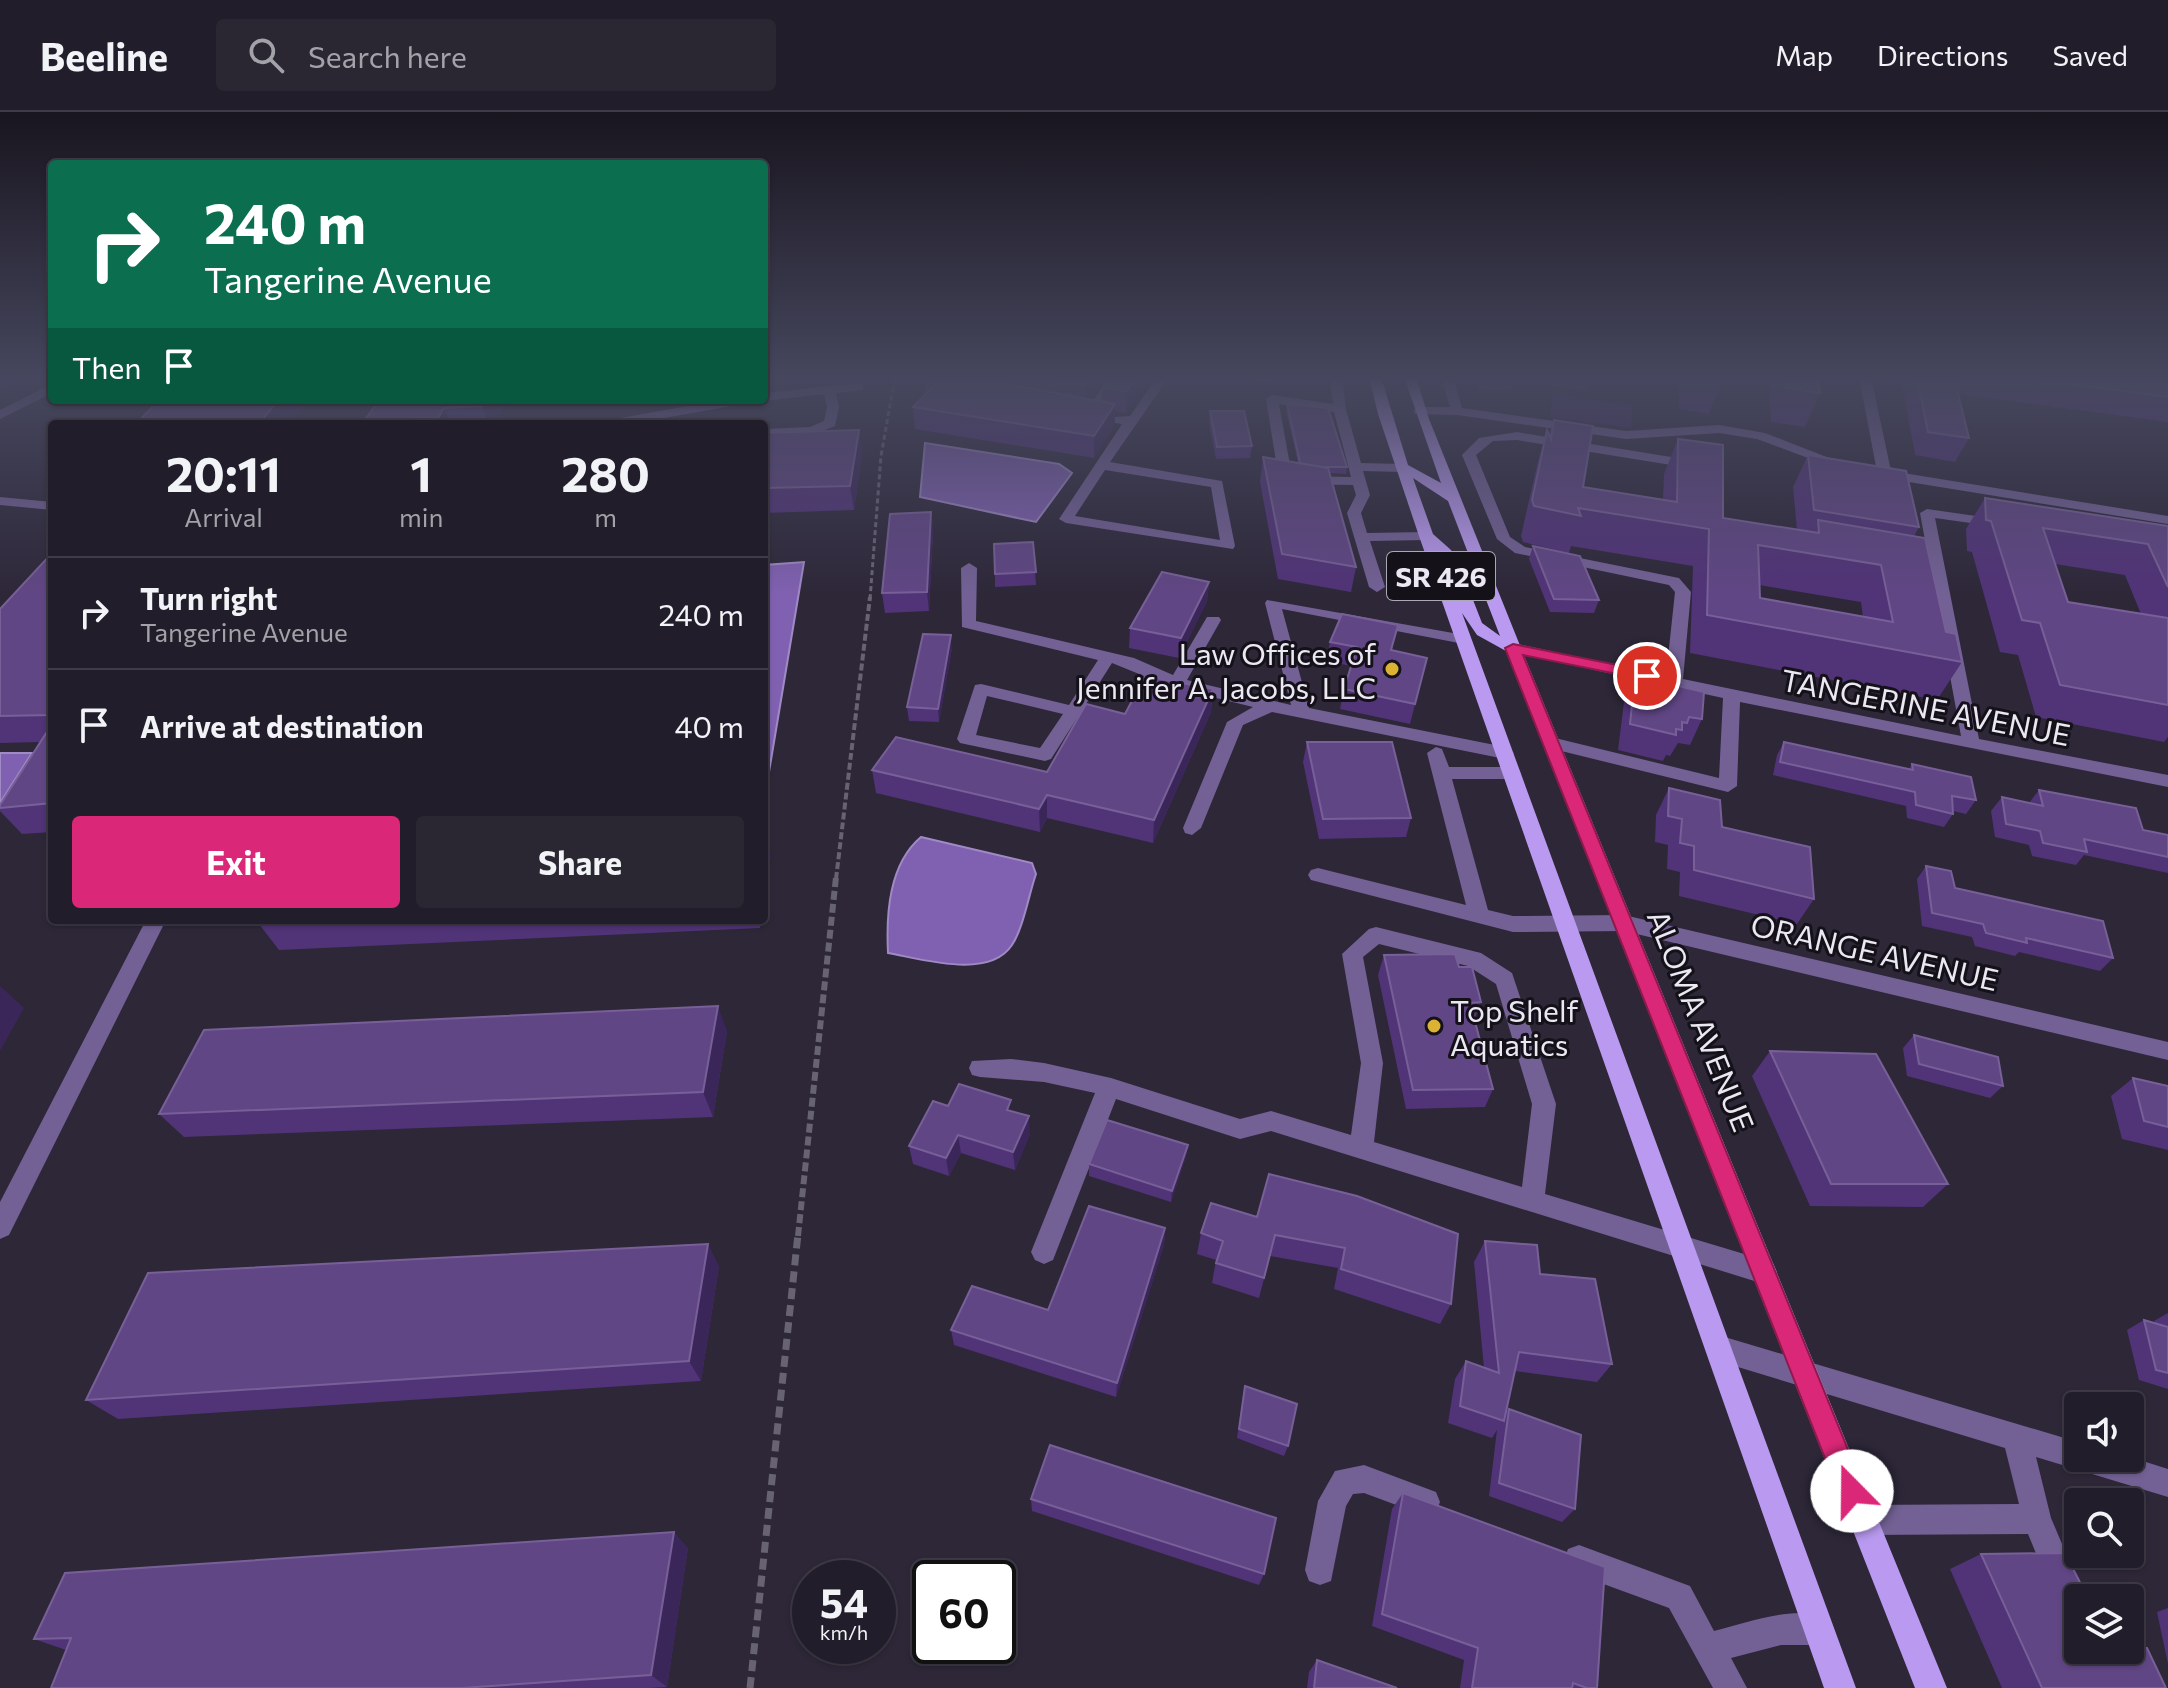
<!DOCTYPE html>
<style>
body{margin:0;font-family:Commissioner,sans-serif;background:#2a2632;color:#f1f3f6;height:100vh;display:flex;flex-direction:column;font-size:30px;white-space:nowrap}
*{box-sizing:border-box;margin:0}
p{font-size:26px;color:#a2a2a8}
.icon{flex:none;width:44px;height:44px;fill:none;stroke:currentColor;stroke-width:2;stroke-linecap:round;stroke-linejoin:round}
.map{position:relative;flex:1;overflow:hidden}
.drawer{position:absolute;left:48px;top:308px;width:720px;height:504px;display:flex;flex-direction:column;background:#221d2a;border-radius:8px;box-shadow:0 2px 6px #0004,0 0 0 2px #3f3b47}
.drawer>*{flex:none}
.banner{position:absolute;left:48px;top:48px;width:720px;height:244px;border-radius:8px;box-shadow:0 2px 6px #0004,0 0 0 2px #3f3b47;background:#0b6e4f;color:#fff;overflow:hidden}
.fabs{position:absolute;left:2064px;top:1280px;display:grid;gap:16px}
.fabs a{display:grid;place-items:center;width:80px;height:80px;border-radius:8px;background:#221d2a;box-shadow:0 2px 6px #0004,0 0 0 2px #3f3b47;font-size:40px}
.speed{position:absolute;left:792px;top:1448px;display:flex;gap:16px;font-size:40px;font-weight:700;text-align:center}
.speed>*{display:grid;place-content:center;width:104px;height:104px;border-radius:50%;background:#221d2a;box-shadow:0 2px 6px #0004,0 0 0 2px #3f3b47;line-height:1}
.speed small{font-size:20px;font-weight:400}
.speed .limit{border:4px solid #111;border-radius:12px;background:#fff;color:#111}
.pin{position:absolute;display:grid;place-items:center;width:68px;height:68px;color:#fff;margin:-34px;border:4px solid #fff;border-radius:50%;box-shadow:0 2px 8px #0007}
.me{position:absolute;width:88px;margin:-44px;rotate:338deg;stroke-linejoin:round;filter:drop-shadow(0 0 6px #0008)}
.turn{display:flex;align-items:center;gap:28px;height:168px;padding:0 24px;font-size:36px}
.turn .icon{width:104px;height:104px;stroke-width:2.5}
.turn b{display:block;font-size:56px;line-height:68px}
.then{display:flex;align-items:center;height:76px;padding:0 24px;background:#0003;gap:16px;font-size:30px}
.eta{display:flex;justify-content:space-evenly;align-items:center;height:136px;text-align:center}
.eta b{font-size:48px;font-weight:700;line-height:56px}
.cta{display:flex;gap:16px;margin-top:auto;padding:16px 24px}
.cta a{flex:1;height:92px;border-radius:8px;background:#db2777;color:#fff;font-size:32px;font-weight:700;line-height:92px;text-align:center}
.cta a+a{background:#2a2632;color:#f1f3f6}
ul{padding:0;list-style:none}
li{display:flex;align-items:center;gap:24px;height:112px;padding:0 24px;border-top:2px solid #3f3b47}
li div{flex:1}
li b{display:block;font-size:30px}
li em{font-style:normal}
header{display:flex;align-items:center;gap:48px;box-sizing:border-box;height:112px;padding:0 40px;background:#221d2a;border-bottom:2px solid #3f3b47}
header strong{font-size:38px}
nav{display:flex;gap:44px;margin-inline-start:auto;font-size:28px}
.search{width:560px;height:72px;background:#2a2632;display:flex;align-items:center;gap:20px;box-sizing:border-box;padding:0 28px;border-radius:8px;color:#a2a2a8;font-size:30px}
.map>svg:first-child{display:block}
</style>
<header>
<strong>Beeline</strong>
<div class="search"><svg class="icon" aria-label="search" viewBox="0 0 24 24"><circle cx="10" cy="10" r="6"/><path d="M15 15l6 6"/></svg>Search here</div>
<nav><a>Map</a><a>Directions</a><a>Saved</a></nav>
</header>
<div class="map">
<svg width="2168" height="1576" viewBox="0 0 2168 1576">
<rect width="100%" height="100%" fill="#2d2738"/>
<path fill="#402c5e" d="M1553 282 1633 293 1631 316 1549 305Z"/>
<path fill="#8061b1" stroke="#a08ac5" stroke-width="2" d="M925 331 1059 352 1072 361 1036 410 920 385Z
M804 450 764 690V453Z
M0 641H32L0 691Z
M921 725 1032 751 1036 762C1029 782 1023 817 1012 833 989 868 922 847 888 841 886 801 889 752 921 725Z"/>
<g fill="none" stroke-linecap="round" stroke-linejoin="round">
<path stroke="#686372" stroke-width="3" stroke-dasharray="5 3" stroke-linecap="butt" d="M870 487 881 344 895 265"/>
<path stroke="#686372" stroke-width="4" stroke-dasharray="7 3" stroke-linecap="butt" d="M836 767 870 485"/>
<path stroke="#686372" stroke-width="6" stroke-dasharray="9 4" stroke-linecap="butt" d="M798 1124 836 765"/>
<path stroke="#686372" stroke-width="7" stroke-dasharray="11 6" stroke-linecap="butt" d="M750 1576 798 1122"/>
<path fill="#736195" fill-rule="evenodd" d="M1110 265H1122L1094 304H1086L1084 301Z
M1157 265H1169L1110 350 1222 369 1235 434 1233 437 1066 411 1059 407 1122 312 1115 311V305L1130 304ZM1105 358 1211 375 1220 428 1075 404Z
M1330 265H1342L1346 297 1361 351 1403 352 1410 356 1403 360 1363 359 1370 383 1361 401 1367 421 1426 420 1433 424 1426 428 1370 429 1385 475 1377 480 1369 475 1347 401 1356 383 1353 373 1286 372 1279 368 1266 287 1272 283 1333 292ZM1279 292 1334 300 1351 365 1292 364Z
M1441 265H1453L1462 296 1626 319 1719 313 1765 321 1847 353 1835 356 1757 327 1719 321 1626 327 1457 303 1415 302 1413 299 1419 295H1450Z
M1859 265H1871L1891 359 2168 404V412L1878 365Z
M859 271 863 272V278L836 281 839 295 835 314 812 323 764 325V317L810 315 824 309 827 295 824 282 764 289 761 288H764V281Z
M52 272V281L0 307V298Z
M722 288H749L743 292 630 312H603L609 308Z
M1517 320 1696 349 1703 353 1696 357 1517 328 1493 329 1476 343 1510 425 1525 435 1679 466 1691 480 1683 567 1961 624 1920 401 1927 397 2004 408V414L1999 415 1935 406 1979 627 2168 663V675L1740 590 1737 674 1728 680 1545 635 1542 631 1545 627 1551 625 1719 666 1723 586 1507 539V533L1513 531 1666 564 1675 480 1669 473 1515 441 1497 427 1462 343 1479 326Z
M0 385 52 390V398L0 393Z
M969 451 977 456 976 509 1134 546 1173 563 1207 505H1219L1221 508 1187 568 1291 593 1265 491 1267 488 1470 524V530L1464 532 1282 497 1309 596 1505 635 1514 641 1505 647 1272 600 1243 613 1201 716 1192 723 1185 721 1183 716 1227 610 1253 595 1171 575 1112 551 1051 647 1045 649 960 631 957 627 975 573 981 572 1069 593 1098 548 962 515 961 456ZM987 584 1063 602 1040 636 976 623Z
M1436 635 1442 637 1449 655H1512L1521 661 1512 667H1452L1488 798 1513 804 1624 803 2168 930V948L1624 819 1513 820 1311 768 1308 763 1311 758 1318 756 1466 793 1427 641Z
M146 808H166L9 1123 0 1127V1090Z
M1376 815 1481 841 1512 861 1556 992 1545 1082 1764 1148 1773 1151 1777 1160 1773 1169 1764 1172 1271 1019 1240 1027 1116 987 1053 1148 1044 1152 1035 1148 1031 1140 1095 981 1044 970 980 965 972 963 969 956 972 949 1011 947 1044 951 1111 966 1240 1007 1271 999 1351 1023 1361 951 1342 842 1369 817ZM1379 832 1468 854 1496 872 1532 992 1522 1075 1374 1030 1383 951 1363 845Z
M1718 1223 2078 1330V1346L2130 1345 2168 1357V1385L2036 1345 2051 1406 2085 1486H2078V1520L2067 1516 2028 1422 1863 1423 1853 1418 1848 1408 1853 1398 1863 1393 2019 1392 2005 1336 1718 1249 1709 1245 1705 1236 1709 1227Z
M1364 1353 1436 1380 1440 1390 1436 1400 1426 1404 1364 1381 1353 1382 1346 1394 1331 1469 1320 1473 1309 1469 1305 1458 1318 1389 1335 1359Z
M1579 1433 1690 1474 1714 1519C1750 1510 1794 1492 1830 1507L1834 1518 1830 1529 1819 1533H1781L1731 1546 1747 1576H1713L1669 1496 1568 1459 1564 1448 1568 1437Z"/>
<path fill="#b99af0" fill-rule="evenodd" d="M1369 265H1381L1408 353 1441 371 1404 265H1416L1429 307 1521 536 1947 1576H1915L1506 539 1477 523 1462 501 1856 1576H1824L1419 424 1378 302ZM1413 366 1448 389 1500 524 1482 511 1459 452 1451 438 1433 422Z"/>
</g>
<path fill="#513378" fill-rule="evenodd" d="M923 265H969L968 266 981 268 980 265H1009L1003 272 1014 274V265H1106L1090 288 1102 290 1103 276 1111 265H1151L1126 301 1115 299 1114 314 1094 346 915 317 913 295 925 282Z
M1251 265H1292L1287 273 1251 268Z
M1475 265H1514L1511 279 1479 278Z
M1554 265H1591L1586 279 1552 274Z
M1679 265H1723V268L1709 302 1679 297Z
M1768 265H1818L1820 281 1805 315 1771 310Z
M1901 265H2168V310L1958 282 1969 326 1955 350 1915 343Z
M379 288H508L495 312H366L365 308Z
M1287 292 1347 355 1346 362 1330 361 1356 455 1351 480 1278 467 1260 370 1263 345 1298 351 1286 298Z
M1210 299 1252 334 1250 346 1216 347 1209 311Z
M1554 308 1583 375 1663 388 1664 362 1678 327 1723 406 1797 418 1793 375 1808 343 1919 415 1914 424 1946 520 1962 550 1937 588 1690 541 1693 454 1571 434 1569 441 1523 430 1521 424 1537 353 1547 318 1549 322ZM1759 473 1861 490 1863 505 1760 486Z
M859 318 862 342 854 398 764 401V321Z
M1985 386 2168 414V625L2164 630 2036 605 2018 543 2000 540 1972 440 1967 439 1966 417ZM2055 452 2125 463 2141 502 2068 490Z
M933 419 929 499 885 501 882 481Z
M1033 430 1036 473 995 475V462Z
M1533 434 1599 488 1594 501 1550 500 1529 447Z
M52 441V720L22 722 0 699V693L41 630 0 631V497Z
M1209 470 1207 489 1179 546 1129 536 1130 516Z
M1330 530 1392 539 1427 546 1410 612 1340 597 1344 577 1351 554 1326 549Z
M952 536 939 610 909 609 907 595Z
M1635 564 1702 607 1690 633 1678 631 1670 644 1666 643 1663 649 1618 638 1624 590Z
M1213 577 1211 600 1153 731 1047 706 1040 720 876 681 872 658 1047 660 1125 602Z
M1307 630 1411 706 1406 725 1319 727 1303 650Z
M1784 630 1909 657 1912 652 1976 688 1966 702 1953 699V702L1944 715 1907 706 1906 694 1773 663 1777 643Z
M1669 676 1722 715 1814 787 1797 812 1679 784 1680 760 1667 757 1668 733 1655 730 1656 703Z
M2039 678 2143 718 2168 723V761L2084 743 2076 753 2032 744 2029 733 1995 725 1991 699 2002 685 2029 691Z
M1926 754 1955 776 2113 846 2100 859 2019 840 2015 844 1975 834 1972 825 1922 814 1917 767Z
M261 808H761L760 816 279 838 259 812Z
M1384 843 1459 855 1481 890 1474 908 1493 977 1485 995 1406 997 1378 863Z
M727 919 713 1005 184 1025 159 1002Z
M1914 923 2003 974 1990 986 1907 964 1903 936Z
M1770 939 1948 1072 1923 1095 1810 1094 1752 964Z
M2133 966 2168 974V1038L2122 1027 2111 984Z
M948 994 1012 999 1030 1022 1015 1058 961 1041 949 1064 913 1052 909 1034Z
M1186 1044 1171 1090 1089 1064V1052Z
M1269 1062 1451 1192 1440 1212 1334 1177 1338 1156 1270 1144 1259 1186 1212 1171 1216 1148 1197 1142 1201 1121 1257 1105Z
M1165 1116 1164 1133 1116 1285 954 1233 951 1218 1048 1198Z
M1485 1129 1540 1162 1612 1252 1597 1270 1515 1259 1506 1300 1509 1297 1575 1397 1562 1410 1489 1384 1497 1318 1492 1326 1448 1311 1455 1267 1466 1249 1484 1256 1474 1150Z
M719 1154 701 1269 118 1307 86 1288Z
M2168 1201V1277L2139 1268 2127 1218 2144 1208 2155 1211 2154 1209Z
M1245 1274 1288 1334 1284 1344 1237 1326Z
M1403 1381 1597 1576H1460L1464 1548 1372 1514 1392 1397Z
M1031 1387 1264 1462 1259 1473 1032 1399Z
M688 1436 667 1575 650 1576H51L66 1538 34 1527Z
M1981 1442 2078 1538 2166 1576H2002L1950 1457Z
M2168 1496V1552L2157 1500Z
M1317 1548 1397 1576H1307L1309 1560Z"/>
<path fill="#3b2659" d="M0 265H32L0 280Z
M996 265H1009L997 279Z
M1091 265H1106L1085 295V273Z
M1137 265H1151L1126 301 1127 279Z
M278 288H309L290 312H259Z
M486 288H508L495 312H489L482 294Z
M1115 292 1114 314 1094 346V324Z
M444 296 451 312H440L438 306Z
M859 318 862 342 854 398 850 374Z
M931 400 933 419 929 499 927 480Z
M1209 470 1207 489 1179 546 1181 526Z
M951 523 952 536 939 610 938 597Z
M1213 577 1211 600 1153 731 1154 708Z
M1047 683V706L1040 720 1039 697Z
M764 718 771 744 764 788Z
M0 874 24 896 0 939Z
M718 894 727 919 713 1005 703 980Z
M1029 1004 1030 1022 1015 1058 1013 1040Z
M958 1023 961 1041 949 1064 946 1046Z
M1188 1033 1186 1044 1171 1090 1172 1079Z
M1165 1116 1164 1133 1116 1285 1117 1271Z
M708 1132 719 1154 701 1269 689 1249Z
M674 1420 688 1436 667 1575 651 1563Z"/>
<path fill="#614685" stroke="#776097" stroke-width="2" fill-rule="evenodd" d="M942 265H968L1115 292 1094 324 913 295Z
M1036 265H1091L1085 273Z
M1111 265H1137L1127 279 1103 276Z
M1701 265H1723V268Z
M1785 265H1818L1820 281 1786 276Z
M1917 265H1954L1969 326 1928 320Z
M2016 265H2168V285Z
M159 288H278L259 312H136Z
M379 288H486L482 294 444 296 438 306 365 308Z
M1287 292 1328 296 1347 355H1322L1300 351Z
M1210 299H1244L1252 334 1217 335Z
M1554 308 1593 314 1583 375 1677 390 1678 327 1723 333V406L1819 421 1818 408 1925 426 1946 520 1956 522 1962 550 1707 503 1709 417 1578 396 1581 404 1534 394 1532 388 1547 318 1551 327ZM1758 433 1881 453 1893 510 1760 486Z
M859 318 850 374 764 376V321Z
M1808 343 1906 359 1919 415 1814 398Z
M1263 345 1328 356 1356 455 1282 442Z
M1985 386 2168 414V475L2148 432 2043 416 2068 490 2168 506V593L2060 573 2040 511 2022 508 1991 409 1986 408Z
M931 400 927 480 882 481 890 402Z
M1033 430 1036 460 995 462 994 432Z
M1533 434 1580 444 1599 488 1554 487Z
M52 441V603L0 604V497Z
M1162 460 1209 470 1181 526 1130 516Z
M1342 502 1398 513 1391 538 1427 546 1415 592 1344 577 1357 535 1330 530Z
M923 522 951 523 938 597 907 595Z
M1145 564 1213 577 1154 708 1047 683 1039 697 872 658 896 625 1047 660 1086 592 1125 602Z
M1635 564 1704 580 1702 607 1689 605 1687 611 1682 610V618L1676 617V623L1630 612Z
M52 612V691L0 696V693Z
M1307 630H1392L1411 706 1323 707Z
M1784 630 1913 658 1912 652 1971 665 1976 688 1952 684 1953 702 1916 693 1915 680 1780 650Z
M1669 676 1720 688 1722 715 1810 735 1814 787 1694 758V734L1680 731 1682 707 1668 704Z
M2039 678 2136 696 2143 718 2168 723V745L2084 727 2087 740 2043 731 2040 719 2006 712 2002 685 2043 694Z
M1926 754 1951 759 1955 776 2103 809 2113 846 2026 826 2027 831 1986 821 1983 812 1932 801Z
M261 808H351L259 812Z
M1455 842 1459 855H1472L1481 890 1470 891 1493 977 1413 978 1384 843Z
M718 894 703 980 159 1002 204 918Z
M1914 923 1998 945 2003 974 1919 952Z
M1770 939 1876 942 1948 1072H1831Z
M2133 966 2168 974V1015L2144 1009Z
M959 972 1011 988 1007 998 1029 1004 1013 1040 958 1023 946 1046 909 1034 933 989 948 994Z
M1107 1008 1188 1033 1172 1079 1089 1052Z
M1269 1062 1357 1084 1458 1122 1451 1192 1341 1157 1345 1136 1275 1123 1264 1166 1216 1151 1223 1129 1201 1121 1211 1091 1257 1105Z
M1089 1094 1165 1116 1117 1271 951 1218 972 1174 1048 1198Z
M1485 1129 1537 1133 1540 1162 1595 1167 1612 1252 1519 1240 1504 1309 1460 1294 1466 1249 1499 1261Z
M708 1132 689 1249 86 1288 148 1161Z
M2144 1208 2168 1215V1261L2156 1258Z
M1245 1274 1297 1292 1288 1334 1239 1317Z
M1509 1297 1581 1323 1575 1397 1499 1371Z
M1050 1333 1276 1406 1264 1462 1031 1387Z
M1403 1381 1605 1455 1597 1576H1587L1573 1571 1572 1576H1472L1478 1536 1382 1502Z
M674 1420 651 1563 462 1576H51L71 1526 34 1527 65 1461Z
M2065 1441 2088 1486H2078V1538H2130V1535L2147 1536 2166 1576H2042L1981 1442Z
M1317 1548 1397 1576H1314Z"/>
<linearGradient id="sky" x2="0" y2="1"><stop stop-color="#19151f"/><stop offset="0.55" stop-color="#46475e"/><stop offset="1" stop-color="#46475e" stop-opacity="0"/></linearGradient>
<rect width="2168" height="485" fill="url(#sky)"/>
<path fill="#db2777" stroke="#8e194d" stroke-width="2" d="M1513 532 1647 559 1655 564 1647 568 1523 543 1865 1379 1861 1388 1852 1392 1842 1388 1838 1379 1505 536Z"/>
<g fill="#dbb233" stroke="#141119" stroke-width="3">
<circle cx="1392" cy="557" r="8"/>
<circle cx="1434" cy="914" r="8"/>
</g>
<g text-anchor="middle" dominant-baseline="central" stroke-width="6" stroke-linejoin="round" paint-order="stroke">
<rect fill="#141119" stroke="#aaa8b2" stroke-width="2" x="1387" y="440" width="108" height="48" rx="6"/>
<g font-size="28" font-weight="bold" fill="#ebe8f3">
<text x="1441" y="464">SR 426</text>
</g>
<g font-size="30" fill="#ebe8f3" stroke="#141119" text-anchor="end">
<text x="1376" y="540">Law Offices of<tspan x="1376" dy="34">Jennifer A. Jacobs, LLC</tspan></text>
<text x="1450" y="897" text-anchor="start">Top Shelf<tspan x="1450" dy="34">Aquatics</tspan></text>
</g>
<g font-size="30" fill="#ebe8f3" stroke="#141119">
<text transform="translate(1926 594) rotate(11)">TANGERINE AVENUE</text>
<text transform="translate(1875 839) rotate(13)">ORANGE AVENUE</text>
<text transform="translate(1702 908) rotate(68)">ALOMA AVENUE</text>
</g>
</g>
</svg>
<div class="fabs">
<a><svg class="icon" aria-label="sound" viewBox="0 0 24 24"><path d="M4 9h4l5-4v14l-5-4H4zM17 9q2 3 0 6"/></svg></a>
<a><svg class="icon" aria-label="search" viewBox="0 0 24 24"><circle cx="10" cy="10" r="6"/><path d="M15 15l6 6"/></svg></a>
<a><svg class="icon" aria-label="layers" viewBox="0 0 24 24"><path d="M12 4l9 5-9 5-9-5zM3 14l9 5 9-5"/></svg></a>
</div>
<div class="speed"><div>54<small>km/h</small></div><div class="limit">60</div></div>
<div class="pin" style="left:1647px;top:564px;background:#d93025"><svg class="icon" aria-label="arrive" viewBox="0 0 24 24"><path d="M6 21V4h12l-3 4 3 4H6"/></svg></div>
<svg class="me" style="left:1852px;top:1379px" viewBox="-20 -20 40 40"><circle r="19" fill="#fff"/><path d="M0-13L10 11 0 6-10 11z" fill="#db2777"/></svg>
<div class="banner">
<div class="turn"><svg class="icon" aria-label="right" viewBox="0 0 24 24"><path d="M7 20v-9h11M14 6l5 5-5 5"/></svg><div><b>240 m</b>Tangerine Avenue</div></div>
<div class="then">Then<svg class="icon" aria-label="arrive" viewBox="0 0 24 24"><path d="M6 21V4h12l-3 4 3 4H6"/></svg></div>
</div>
<section class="drawer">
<div class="eta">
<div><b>20:11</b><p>Arrival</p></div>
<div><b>1</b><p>min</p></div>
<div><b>280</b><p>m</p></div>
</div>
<ul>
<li><svg class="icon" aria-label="right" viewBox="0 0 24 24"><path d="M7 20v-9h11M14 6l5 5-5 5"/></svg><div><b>Turn right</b><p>Tangerine Avenue</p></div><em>240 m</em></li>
<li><svg class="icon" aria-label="arrive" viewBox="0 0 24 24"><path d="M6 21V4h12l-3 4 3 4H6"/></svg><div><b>Arrive at destination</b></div><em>40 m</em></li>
</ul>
<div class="cta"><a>Exit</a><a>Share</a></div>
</section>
</div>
